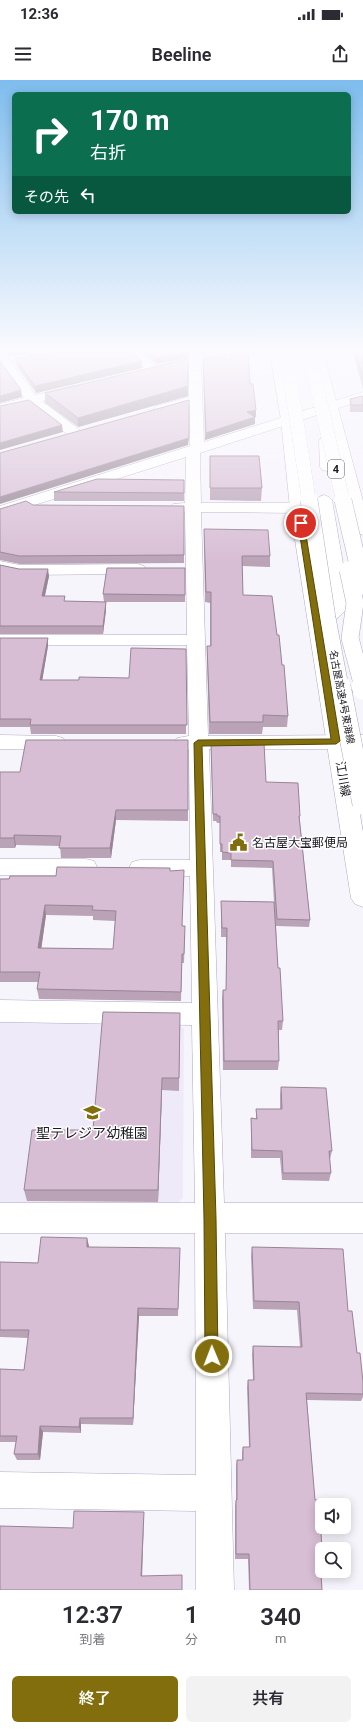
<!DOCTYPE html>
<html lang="ja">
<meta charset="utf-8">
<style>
body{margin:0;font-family:Roboto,"Noto Sans JP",sans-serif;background:#f2f2f3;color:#2b2b33;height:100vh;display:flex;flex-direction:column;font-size:15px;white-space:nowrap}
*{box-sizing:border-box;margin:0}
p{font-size:13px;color:#7c7c81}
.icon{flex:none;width:22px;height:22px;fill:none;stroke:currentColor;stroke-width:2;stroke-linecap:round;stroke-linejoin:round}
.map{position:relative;height:1510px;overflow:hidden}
.drawer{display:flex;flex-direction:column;background:#fff;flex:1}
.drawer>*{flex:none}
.top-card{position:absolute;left:12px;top:12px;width:339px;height:122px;border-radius:6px;box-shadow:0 2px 10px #0003;background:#0b6e4f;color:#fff;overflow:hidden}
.controls{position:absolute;left:315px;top:1418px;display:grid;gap:8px}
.controls a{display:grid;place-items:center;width:36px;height:36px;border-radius:6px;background:#fff;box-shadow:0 2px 10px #0003;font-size:20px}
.pin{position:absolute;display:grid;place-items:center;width:34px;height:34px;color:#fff;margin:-17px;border:2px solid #fff;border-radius:50%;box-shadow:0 1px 4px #0007}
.me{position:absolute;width:44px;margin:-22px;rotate:359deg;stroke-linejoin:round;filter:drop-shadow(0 0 3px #0008)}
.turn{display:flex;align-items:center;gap:14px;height:84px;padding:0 12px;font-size:18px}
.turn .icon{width:52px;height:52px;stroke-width:2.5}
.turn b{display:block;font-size:28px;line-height:34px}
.then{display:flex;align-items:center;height:38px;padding:0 12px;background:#0003;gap:8px;font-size:15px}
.eta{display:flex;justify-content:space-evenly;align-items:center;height:68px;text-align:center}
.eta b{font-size:24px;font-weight:600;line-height:28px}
.primary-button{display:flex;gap:8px;margin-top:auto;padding:8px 12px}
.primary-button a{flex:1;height:46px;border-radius:6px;background:#826e0c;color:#fff;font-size:16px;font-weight:600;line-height:46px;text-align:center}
.primary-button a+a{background:#f2f2f3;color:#2b2b33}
.status{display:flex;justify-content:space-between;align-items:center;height:28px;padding:0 20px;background:#fff;direction:ltr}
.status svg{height:11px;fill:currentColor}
header{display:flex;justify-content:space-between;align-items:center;height:52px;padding:0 12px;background:#fff;font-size:18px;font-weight:600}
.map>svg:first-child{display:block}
</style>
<div class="status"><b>12:36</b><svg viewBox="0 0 49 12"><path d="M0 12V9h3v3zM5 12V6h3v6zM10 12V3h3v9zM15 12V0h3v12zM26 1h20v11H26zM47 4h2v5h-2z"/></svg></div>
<header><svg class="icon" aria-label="menu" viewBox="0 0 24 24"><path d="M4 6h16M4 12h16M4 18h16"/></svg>Beeline<svg class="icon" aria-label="share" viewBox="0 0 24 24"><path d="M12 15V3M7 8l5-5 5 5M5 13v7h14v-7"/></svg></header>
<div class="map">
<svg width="363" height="1510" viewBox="0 0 363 1510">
<rect width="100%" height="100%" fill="#f7f5fc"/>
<path fill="#efeafa" d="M0 940 176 942 184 949 183 1117 175 1127 0 1126Z"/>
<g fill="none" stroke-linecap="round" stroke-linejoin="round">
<defs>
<path id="minor" d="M0 272H4L35 315 73 306 77 307 79 310 77 313 42 321 81 351 83 354 81 357H71L30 325 0 332V324L24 318 0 284Z
M130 272H142L156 286 189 279V272H201V277L229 272H252L250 275 201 284 204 362 363 312V320L200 373 201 423H298L303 425 306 428 303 431 298 433 201 432 208 656 363 655V669H209L224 1123H363V1153H225L234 1510H196V1431L0 1428V1392L196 1395 195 1153H0V1123H195L192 945 0 942V920L192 923 190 796H140L132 794 129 788 132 782 140 780H190L189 670 177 668 174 663 177 658 189 656 187 565H0V555H187L185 432 173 430 170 427 173 424 185 423 186 377 0 436V426L190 366V325L161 333 156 332 154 329 156 326 189 317V287L154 295 150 294Z
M0 481 20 485 138 484 144 486 146 489 144 492 138 494 20 495 0 491Z
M0 655 56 656 63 658 66 663 63 668 56 670 0 669Z
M0 779H86L94 781 97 787 94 793 86 795H0Z"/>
<path id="major" d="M270 272H282L295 340 306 428 363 752V827L355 824 351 818 290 428 281 340Z
M311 272H323L363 421V455L357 453 355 450Z"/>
<path id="highway" d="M336 342 341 343 343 346 333 361 334 387 332 390 327 391 322 390 320 387 319 361 331 343Z
M324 415 329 417 332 420 350 524C343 534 334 545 321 542L318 538 332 523 316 420 319 417Z"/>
</defs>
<use href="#minor" stroke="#b0a7c5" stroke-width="1"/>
<use href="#major" stroke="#b0a7c5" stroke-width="1"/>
<use href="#highway" stroke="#b0a7c5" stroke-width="1"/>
<use href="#minor" fill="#fff" fill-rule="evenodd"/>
<use href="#major" fill="#fff" fill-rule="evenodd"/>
<use href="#highway" fill="#fff" fill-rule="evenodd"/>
<defs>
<path id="highway-bridge-far2" d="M286 272 309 421
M309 272 343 421"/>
<path id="highway-bridge-far1" d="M309 420 327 538 340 607
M343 420 363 506
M348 490 355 523 350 558 363 607"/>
<path id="highway-bridge" d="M340 606 363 724
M362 606 363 609"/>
</defs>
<use href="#highway-bridge-far2" stroke="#b0a7c5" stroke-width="14" stroke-linecap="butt"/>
<use href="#highway-bridge-far1" stroke="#b0a7c5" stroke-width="18" stroke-linecap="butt"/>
<use href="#highway-bridge" stroke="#b0a7c5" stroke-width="22" stroke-linecap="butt"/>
<use href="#highway-bridge-far2" stroke="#fff" stroke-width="14"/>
<use href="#highway-bridge-far1" stroke="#fff" stroke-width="17"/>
<use href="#highway-bridge" stroke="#fff" stroke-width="21"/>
</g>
<path fill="#baa3b7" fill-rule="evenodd" d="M5 272H36L9 276Z
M144 272H189L188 278 156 284Z
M350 272H363V309L353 273H351Z
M15 278 142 281V288L36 313 16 285Z
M203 278 250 304 256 337H255V344L205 360Z
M45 313 188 316 78 347 45 323Z
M363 316V332H350V319Z
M210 376 262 408 261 421 210 420Z
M184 400V421H54V412Z
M33 425 184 426V483L20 484 0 480V429Z
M204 449 270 476V487L242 486 243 515 277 555 282 585 288 636 287 647H263L262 654H209L207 577V566H210V523L205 522Z
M0 485 49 496 45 516 65 521 106 522V530L103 554H0Z
M185 488V522H104L103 514Z
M0 558H48V566L42 600H79L129 598 186 569V654H31L30 647H0Z
M188 660V741L116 740 111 778H61L60 766 16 765 15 768H0V692H20Z
M211 663 266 702 300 736V742L310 840 309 847 276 846 278 888 283 941 282 950H279V981L278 990H223L222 919 223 910H226V857H221V821L274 822 272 788 231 787V780H222V772H220V743H217L216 741H213Z
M170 791 185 856 184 883H182L181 921 39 919 37 909 38 902H0V799ZM46 835 93 836V840L115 841 113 869 41 868Z
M180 946 179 1011 162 1010 158 1122 27 1121 24 1110 93 1050Z
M281 1007 332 1071 330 1079H329L331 1093 329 1101 282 1100 280 1078H251V1038L256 1039V1029H280V1015Z
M89 1167 180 1177 178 1236H139L133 1345 81 1344V1353L43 1352 40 1380H17L14 1374 16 1362H0V1289L24 1290 28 1258 0 1257V1182L38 1183Z
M252 1167 348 1231 363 1302V1317L361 1321 307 1320 315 1420 322 1469V1477L320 1480 322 1510H249L248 1479H235V1426L236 1420V1386L237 1380H242V1373L243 1367H249L247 1307 248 1300H253L252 1274 253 1266 300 1267 297 1230 253 1229 251 1176Z"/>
<path fill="#978595" d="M8 272H36L9 276Z
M184 272H189L188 278 156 284V278Z
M203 272H221L202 275Z
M142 281V288L36 313 35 306Z
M188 306V316L78 347V338Z
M21 310 22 317 0 323V316Z
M256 330V337L247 339V332Z
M255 337V344L205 360 206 353Z
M62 345 63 352 0 370V363Z
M189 358 188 365 0 424V417Z
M48 489 49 496 43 524 42 516Z
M106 522V530L103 554V546Z
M48 558V566L41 608 40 600Z
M116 730V740L111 778 110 768Z
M14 755 16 765 15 768 14 758Z
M45 825 46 835 40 878 38 868Z
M162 998V1010L158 1122V1110Z
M87 1158 89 1166 88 1175 87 1167Z
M138 1228 139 1236 133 1345V1338Z
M80 1338 81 1344V1353L79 1347Z
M40 1346 43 1352 40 1380 38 1374Z
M144 1432V1437L142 1500 141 1496Z"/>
<path fill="#d8bed5" stroke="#978595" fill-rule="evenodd" d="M56 272H133L142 281 35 306 15 278Z
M150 272H184L156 278Z
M240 272H248L250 304H253L256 330 247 332 255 337 206 353 203 278Z
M356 272H363V298Z
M188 279V306L78 338 45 313Z
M0 281 21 310 0 316Z
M363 316V325H351L350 319Z
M29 320 62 345 0 363V326Z
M189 320V358L0 417V373Z
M210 376H259L262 408H210Z
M97 399 184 400V413L54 412Z
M26 421 33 425 184 426V475L19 476 0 472V429Z
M204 449 268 450 270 476H242L243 515 272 516 277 555H279L282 585H284L288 636 263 635V642H210L207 566H211V512H206Z
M0 485 19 489H48L42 516H65L64 521 106 522 103 546H0Z
M107 488H185V515L103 514Z
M0 558H48L40 600H79V597L129 598 131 568 186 569 187 645H30L31 639H0Z
M26 660H188V730H116L110 768H59L61 756 14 755V758H0V692H20Z
M211 663H264L266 702 298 703 300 736H299L310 840 277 839 273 781 231 780V773L222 772V764H220V736H217V734H213Z
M57 787 170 788V791L184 790 182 846H185L184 874H182L181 912 37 909 40 892H0V799H9L10 796H56ZM45 825 93 826 92 830 116 831 113 869 38 868Z
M221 821 274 822 278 888H280L283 941H278L279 981H224L223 910H226L227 848H222Z
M103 932 180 933 179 998H162L158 1110H24L32 1050H93Z
M281 1007 326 1008 332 1071H329L331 1093H283L282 1071 252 1070 251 1038 257 1039 256 1029H282Z
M41 1157 87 1158V1167L180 1168 178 1229 138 1228 133 1338H80L79 1347 40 1346 38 1374H14L17 1356H0V1289L24 1290 29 1250H0V1182L38 1183Z
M252 1167 343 1169 348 1231H352L357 1273H360L363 1302V1314L306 1313 315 1420H319L322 1469V1476H320L322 1510H250L249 1474H236V1420H237V1380H243V1367H250L248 1300H254L253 1266 302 1267 299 1222 254 1221Z
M74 1431 144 1432 141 1496 182 1495V1510H0V1446L73 1448Z"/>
<linearGradient id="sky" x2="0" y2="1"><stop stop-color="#7ebdee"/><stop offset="0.56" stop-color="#fbfafe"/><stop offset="1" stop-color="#fbfafe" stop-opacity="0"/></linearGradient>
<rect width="363" height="483" fill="url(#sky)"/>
<path fill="#826e0c" stroke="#544808" d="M301 441 304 443 340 661 336 664 202 666 216 1139 218 1276 216 1281 212 1283 207 1281 205 1276 204 1139 194 663 198 660 331 659 298 443Z"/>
<defs>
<symbol id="civic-bare" viewBox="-9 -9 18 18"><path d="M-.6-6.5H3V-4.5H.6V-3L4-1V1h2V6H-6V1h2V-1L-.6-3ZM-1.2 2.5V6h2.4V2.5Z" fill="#826e0c" stroke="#fff" stroke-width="2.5" paint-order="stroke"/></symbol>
<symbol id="school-bare" viewBox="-9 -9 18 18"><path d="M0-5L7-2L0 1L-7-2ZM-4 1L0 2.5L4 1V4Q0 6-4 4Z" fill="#826e0c" stroke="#fff" stroke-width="2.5" paint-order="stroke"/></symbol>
</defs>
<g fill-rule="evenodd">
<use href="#civic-bare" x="226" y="750" width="25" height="25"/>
<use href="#school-bare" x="80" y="1020" width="25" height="25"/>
</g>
<g text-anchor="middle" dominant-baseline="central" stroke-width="3" stroke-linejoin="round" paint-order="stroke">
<g font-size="10" fill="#1c1923" stroke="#fff">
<text transform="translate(342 617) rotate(79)">名古屋高速4号東海線</text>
</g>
<rect fill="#fff" stroke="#605e65" stroke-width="1" x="328" y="380" width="16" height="18" rx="3"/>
<g font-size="11" font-weight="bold" fill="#1c1923">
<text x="336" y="389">4</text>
</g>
<g font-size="12" fill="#1c1923" stroke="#fff">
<text transform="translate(343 699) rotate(80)">江川線</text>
</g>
<g font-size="12" fill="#1c1923" stroke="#fff" text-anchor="start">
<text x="252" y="763">名古屋大宝郵便局</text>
</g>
<g font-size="14" fill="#1c1923" stroke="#fff">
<text x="92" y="1053">聖テレジア幼稚園</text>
</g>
</g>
</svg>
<div class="controls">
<a><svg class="icon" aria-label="sound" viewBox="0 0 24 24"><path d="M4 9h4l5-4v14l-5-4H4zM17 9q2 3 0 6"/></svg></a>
<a><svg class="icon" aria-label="search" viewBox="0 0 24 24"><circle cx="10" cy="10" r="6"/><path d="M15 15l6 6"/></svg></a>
</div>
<div class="pin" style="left:301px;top:443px;background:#d93025"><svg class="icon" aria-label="arrive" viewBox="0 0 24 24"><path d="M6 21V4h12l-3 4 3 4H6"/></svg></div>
<svg class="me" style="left:212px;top:1276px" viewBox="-20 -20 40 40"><circle r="17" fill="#826e0c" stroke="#fff" stroke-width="3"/><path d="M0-11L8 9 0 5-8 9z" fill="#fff"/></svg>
<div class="top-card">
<div class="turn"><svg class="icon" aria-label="right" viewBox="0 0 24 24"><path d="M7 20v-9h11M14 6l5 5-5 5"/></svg><div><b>170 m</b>右折</div></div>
<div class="then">その先<svg class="icon" aria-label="left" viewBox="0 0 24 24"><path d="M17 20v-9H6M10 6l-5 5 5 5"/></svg></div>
</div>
</div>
<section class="drawer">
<div class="eta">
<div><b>12:37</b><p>到着</p></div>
<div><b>1</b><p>分</p></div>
<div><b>340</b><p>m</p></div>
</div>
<div class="primary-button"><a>終了</a><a>共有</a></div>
</section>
